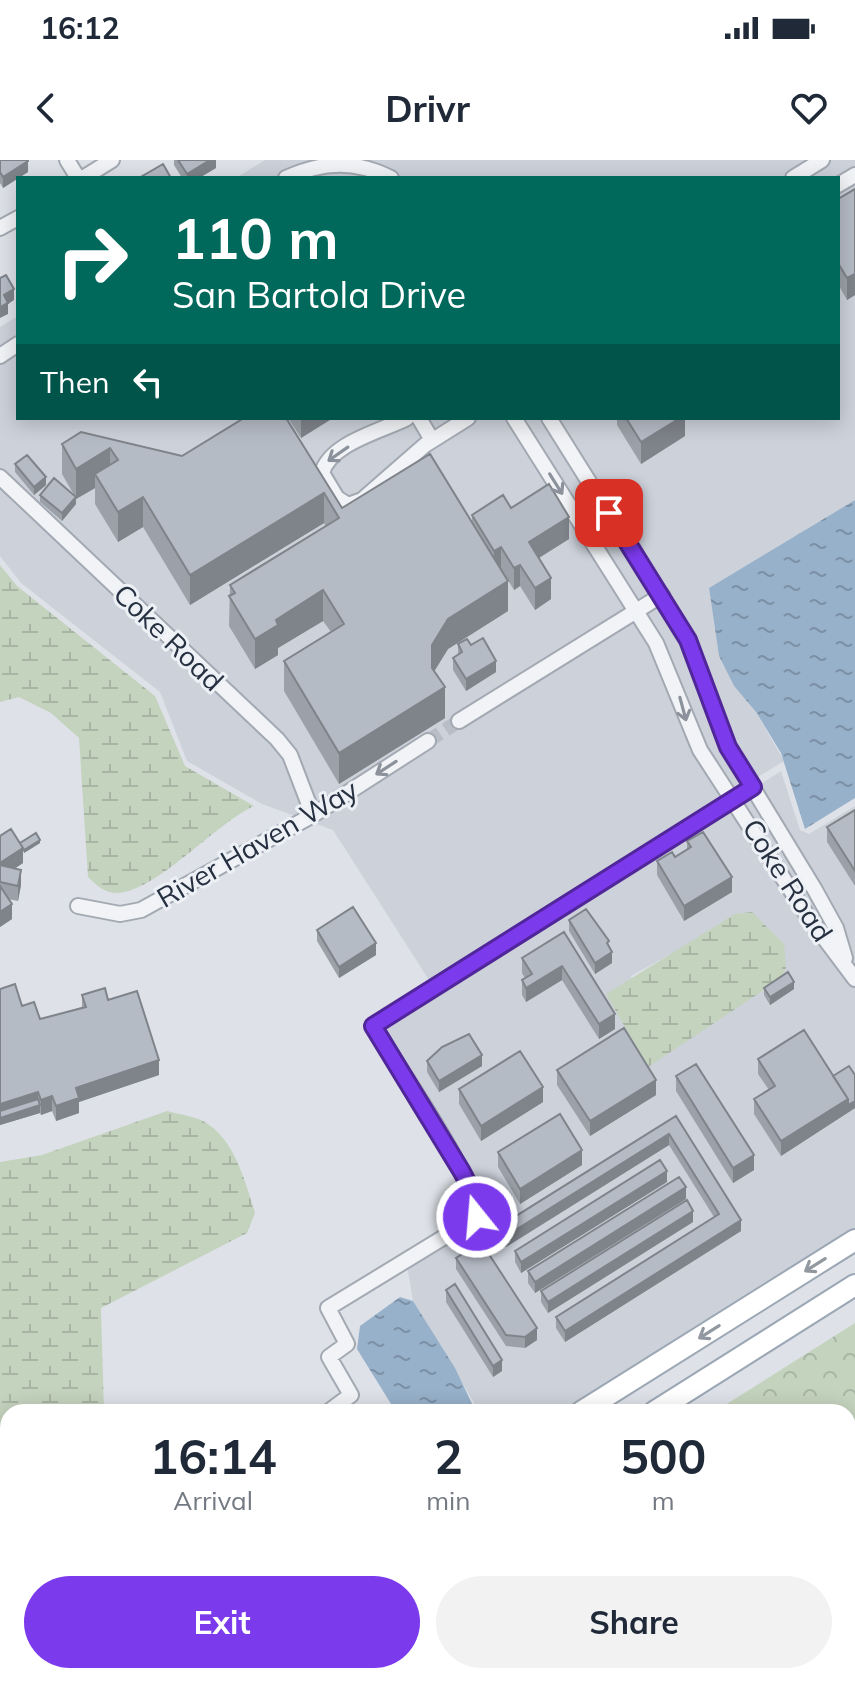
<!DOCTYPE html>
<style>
body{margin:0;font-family:Mulish,sans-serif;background:#f2f2f3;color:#1f2937;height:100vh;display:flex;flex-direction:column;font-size:30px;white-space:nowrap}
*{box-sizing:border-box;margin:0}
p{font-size:26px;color:#747a83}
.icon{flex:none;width:44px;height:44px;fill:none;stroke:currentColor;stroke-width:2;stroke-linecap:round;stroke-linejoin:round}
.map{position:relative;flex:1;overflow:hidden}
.side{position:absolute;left:0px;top:1244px;width:856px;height:280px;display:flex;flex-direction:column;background:#fff;border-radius:24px 24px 0 0;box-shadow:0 4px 20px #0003}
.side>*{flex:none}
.banner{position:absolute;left:16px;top:16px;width:824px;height:244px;border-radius:0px;box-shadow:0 4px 20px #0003;background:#00695c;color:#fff;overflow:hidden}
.pin{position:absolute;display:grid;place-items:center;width:68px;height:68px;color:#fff;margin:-34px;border-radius:16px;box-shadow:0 4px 12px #0006}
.me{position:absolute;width:88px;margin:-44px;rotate:343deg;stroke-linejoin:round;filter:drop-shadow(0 0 6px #0008)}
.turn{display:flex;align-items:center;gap:28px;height:168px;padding:0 24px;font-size:36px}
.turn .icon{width:104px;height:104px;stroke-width:2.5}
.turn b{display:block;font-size:56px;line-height:68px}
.then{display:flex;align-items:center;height:76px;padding:0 24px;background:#0003;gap:16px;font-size:30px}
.eta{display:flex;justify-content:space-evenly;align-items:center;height:136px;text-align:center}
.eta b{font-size:48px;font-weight:700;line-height:56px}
.cta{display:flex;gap:16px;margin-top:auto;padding:16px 24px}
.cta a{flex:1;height:92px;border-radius:48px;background:#7c3aed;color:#fff;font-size:32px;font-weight:700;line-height:92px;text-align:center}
.cta a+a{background:#f2f2f3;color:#1f2937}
.status{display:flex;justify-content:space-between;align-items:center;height:56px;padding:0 40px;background:#fff;direction:ltr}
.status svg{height:22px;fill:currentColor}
header{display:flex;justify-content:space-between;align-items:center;height:104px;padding:0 24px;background:#fff;font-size:36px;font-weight:700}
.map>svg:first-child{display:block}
</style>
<div class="status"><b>16:12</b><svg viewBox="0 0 49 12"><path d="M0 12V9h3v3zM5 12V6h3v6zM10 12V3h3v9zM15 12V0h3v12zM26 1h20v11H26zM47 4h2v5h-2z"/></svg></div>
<header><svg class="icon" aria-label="back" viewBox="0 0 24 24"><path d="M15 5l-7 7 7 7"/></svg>Drivr<svg class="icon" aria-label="heart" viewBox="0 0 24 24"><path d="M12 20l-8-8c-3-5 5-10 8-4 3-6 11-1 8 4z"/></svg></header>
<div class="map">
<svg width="855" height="1524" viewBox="0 0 855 1524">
<defs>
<pattern id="forest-crowns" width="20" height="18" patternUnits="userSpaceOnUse" patternTransform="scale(2)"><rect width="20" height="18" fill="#c4d3be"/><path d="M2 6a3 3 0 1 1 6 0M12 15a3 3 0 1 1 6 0" fill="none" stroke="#a8b5a4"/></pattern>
<pattern id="wetland-marsh" width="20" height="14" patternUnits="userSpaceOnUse" patternTransform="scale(2)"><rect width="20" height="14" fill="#c4d3be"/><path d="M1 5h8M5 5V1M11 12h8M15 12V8" fill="none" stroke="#a8b5a4"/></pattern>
<pattern id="water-ripples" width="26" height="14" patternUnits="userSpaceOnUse" patternTransform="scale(2)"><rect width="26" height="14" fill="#97b1ca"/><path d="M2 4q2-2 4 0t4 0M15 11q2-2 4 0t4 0" fill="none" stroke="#7b90a5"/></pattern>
</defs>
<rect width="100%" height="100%" fill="#dee2e8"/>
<path fill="#ccd1da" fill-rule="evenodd" d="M265 0H855V340L709 428 719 496 734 526 756 552 784 601 429 820 333 670 262 644 187 601 160 532 21 423 0 396V167L18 156V258H838V18H236Z
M781 611 800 670 809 674 855 646V1068L567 1252H476L475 1244 413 1141 406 1099 479 1051 370 874ZM669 795 779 820 648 906 631 816Z"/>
<path fill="url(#forest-crowns)" d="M855 1163V1524H641L631 1516H848V1252H714Z"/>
<path fill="url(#wetland-marsh)" d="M0 405 17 426 155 536 185 606 254 646C215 664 159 729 119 733 106 734 97 726 88 717L79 578 51 553 19 537 0 542Z
M752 752 784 784 786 808 779 820 648 907 606 834 735 754Z
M167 951C178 954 193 956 203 961 235 978 245 1022 255 1053L247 1073 101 1148 104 1252H8V1516H147L134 1524H0V1002L42 995Z"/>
<path fill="url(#water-ripples)" d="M855 340V638L805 669 781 593 756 552 734 526 719 496 709 428Z
M400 1137 413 1141 455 1208 476 1252H396L357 1189 360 1166Z"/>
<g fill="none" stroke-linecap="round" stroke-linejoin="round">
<path stroke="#b9bec6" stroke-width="14" stroke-dasharray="14 7" stroke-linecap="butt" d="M428 581 459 561"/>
<defs>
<path id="minor" d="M67 0 78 18
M83 18 112 0
M286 18C324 1 355 0 391 18
M793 18 822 0
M838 25 855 15
M0 68 18 58
M0 196 18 184
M407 258C382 271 330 283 322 313L337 338 348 345 362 340 425 285 468 258
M419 258 432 280
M514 258 656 483 700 590 807 755 855 819
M549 258 688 480 728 587 815 730 836 768 845 798
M0 317 277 579 290 595 313 655
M459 561 662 435
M78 746 120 754 141 750 313 655 428 581
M328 1252 351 1235 329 1197 347 1184 328 1148 477 1057C473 1011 400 911 373 866L753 627"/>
<path id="primary" d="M581 1252 855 1080
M654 1252 855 1125
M148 1524 161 1516
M222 1524 234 1516"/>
</defs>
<use href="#minor" stroke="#a3a9b2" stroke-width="18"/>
<use href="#primary" stroke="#9ca7b5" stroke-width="24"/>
<use href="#minor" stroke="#f1f3f6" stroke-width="14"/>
<use href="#primary" stroke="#fff" stroke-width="20"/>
</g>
<path fill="#9ca1a9" d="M0 0H28V12L3 28 0 23Z
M174 0H216V8L199 18H182L174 5Z
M855 29V135L847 140 838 124V39Z
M244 258 342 348 472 362V355L511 348 569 379 539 398 551 439 535 450 520 426 514 430 501 409 508 451 448 489 434 511 445 558 339 624 284 531V501L331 472 323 461 278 488V495L255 509 229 466 230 425 326 367 324 363 190 445 143 367 118 382 95 344V328L76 339V344L62 361 40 342V335H74L62 314V284L182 296Z
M288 258H333L301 278Z
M617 258H685V276L641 304 617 265Z
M15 304 46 325 34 335 15 312Z
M458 484 471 485 496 512 466 531 453 510V498L458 495Z
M855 650V726L827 682V667Z
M0 676 20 684 40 683 24 693 23 690V703L14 709 21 725 18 741 8 739 12 759 0 767Z
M687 681 732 732 684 761 657 715V701L675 697 687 689Z
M569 760 609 787 612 803 595 814 569 771Z
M317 770 376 795 339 818 317 781Z
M564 772 615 869 599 879 562 820 526 842 522 835V820L525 818 522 813V798Z
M764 828 794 829 770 845 764 835Z
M0 829 40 859 82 847V835L108 840 159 915 79 942V953L56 961 52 951 41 955 40 953 0 965Z
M758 899 833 916 855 915V948L781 996 754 954V939L769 930 758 914Z
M427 901 482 906 439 932 427 912Z
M557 910 656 935 590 976 557 925Z
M676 916 754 1010 733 1023 676 931Z
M459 929 543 942 481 981 459 944Z
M676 956 741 1071 565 1182 556 1168V1157L714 1057 669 985 506 1087 500 1078V1066Z
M498 992 582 1005 520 1044 498 1007Z
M667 1022 521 1113 515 1102V1091Z
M686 1039 535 1133 528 1123V1111Z
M693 1062 548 1153 541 1142V1131Z
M456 1098 537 1180 525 1188 506 1186 456 1109Z
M446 1130 502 1211 493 1217 446 1142Z"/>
<path fill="#7f838a" d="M210 0H216V8L199 18H187V14Z
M28 1V12L3 28V17Z
M855 114V135L847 140V118Z
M14 129V140L8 144V154L0 158V147L4 135Z
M301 258H333L301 278Z
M680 258H685V276L641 304V282Z
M110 288V318L95 314V328L76 339V309Z
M46 317V325L34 335V327Z
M324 333V363L190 445V415Z
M76 337V344L62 361V353Z
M143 337V367L118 382V352Z
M569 357V379L529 404V382Z
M501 387V408L494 413V391Z
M520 405V426L514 430V408Z
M551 418V439L535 450V428Z
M508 421V451L448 489 432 515V485L448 459Z
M323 430V461L278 488V495L255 509V479L276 460Z
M496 501V512L466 531V519Z
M445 527V558L339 624V593Z
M40 680V683L24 693V690Z
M23 688V703L0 718V703Z
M21 710V725L18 741V726Z
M732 717V732L684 761V746Z
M12 744V759L0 767V752Z
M376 783V795L339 818V807Z
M612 792V803L595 814V803Z
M562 806V820L526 842V828Z
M794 822V829L770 845V837Z
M615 854V869L599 879V864Z
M482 895V906L439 932V921Z
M159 900V915L79 942V953L56 961V946L76 928Z
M656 920V935L590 976V961Z
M543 927V942L481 981V966Z
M38 932V946L40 945V953L0 965V944Z
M52 936V951L41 955V940Z
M848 939 855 941V948L781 996V981Z
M669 974V985L506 1087V1076Z
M582 990V1005L520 1044V1029Z
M754 995V1010L733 1023V1008Z
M667 1011V1022L521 1113V1102Z
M686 1027V1039L535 1133V1122Z
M693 1051V1062L548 1153V1142Z
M741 1060V1071L565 1182V1171Z
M537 1168V1180L525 1188V1177Z
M502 1200V1211L493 1217V1206Z"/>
<path fill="#b5bbc5" stroke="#7f838a" stroke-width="2" d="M0 0H28V1L3 17 0 12Z
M178 0H210L187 14Z
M163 4 171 18H139Z
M855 29V114L847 118 838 103V39Z
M6 115 14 129 4 135 8 143 0 147V118Z
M244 258H286L342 348 430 294 508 421 448 459 432 485V508L445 527 339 593 284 501 344 464 323 430 276 460 278 465 255 479 229 436 235 433 230 425 339 358 324 333 190 415 143 337 118 352 95 314 118 300 110 288 76 309 62 284 81 272 182 296Z
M626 258H680L641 282Z
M27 295 46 317 34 327 15 304Z
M54 318 76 337 62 353 40 335Z
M549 324 569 357 529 382 551 418 535 428 520 405 514 408 501 387 494 391 472 355 503 335 511 348Z
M483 478 496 501 466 519 453 498 462 492 458 484 467 479 471 485Z
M855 650V711L827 667Z
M11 669 23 688 0 703V676Z
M703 672 732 717 684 746 657 701 672 692 675 697 691 687 687 681Z
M36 673 40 680 24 690 20 683Z
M0 705 21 710 18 726 0 722Z
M0 726 12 744 0 752Z
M353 747 376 783 339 807 317 770Z
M586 749 609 781 607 783 612 792 595 803 569 760Z
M564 772 615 854 599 864 562 806 526 828 522 820 532 814 522 798Z
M788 812 794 822 770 837 764 828Z
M15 824 22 846 34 842 40 859 86 847 82 835 105 828 108 840 137 831 159 900 76 928 79 938 56 946 52 936 41 940 38 932 0 944V829Z
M624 868 656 920 590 961 557 910Z
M804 870 848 939 781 981 754 939 775 926 758 899Z
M469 874 482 895 439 921 427 901 442 887Z
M520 891 543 927 481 966 459 929Z
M696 904 754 995 733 1008 676 916Z
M849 906 855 915V941L848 945V939L833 916Z
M38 939 40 945 0 958V951Z
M560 954 582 990 520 1029 498 992Z
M676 956 741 1060 565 1171 556 1157 719 1054 669 974 506 1076 500 1066Z
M660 1000 667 1011 521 1102 515 1091Z
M679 1017 686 1027 535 1122 528 1111Z
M687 1040 693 1051 548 1142 541 1131Z
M481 1082 537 1168 525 1177 506 1175 456 1098Z
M455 1124 502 1200 493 1206 446 1130Z"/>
<defs><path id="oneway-shaft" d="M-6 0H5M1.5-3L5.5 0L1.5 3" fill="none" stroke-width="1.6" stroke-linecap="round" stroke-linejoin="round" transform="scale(2)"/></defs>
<g stroke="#8c929b">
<use href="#oneway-shaft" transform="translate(338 294) rotate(145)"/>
<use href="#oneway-shaft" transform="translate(556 324) rotate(58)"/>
<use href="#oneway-shaft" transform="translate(683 549) rotate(75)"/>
<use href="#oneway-shaft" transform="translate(386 608) rotate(147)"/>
</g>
<g stroke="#9298a0">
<use href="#oneway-shaft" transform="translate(815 1105) rotate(148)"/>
<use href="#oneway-shaft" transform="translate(709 1172) rotate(148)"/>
</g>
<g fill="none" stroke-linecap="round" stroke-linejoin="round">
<defs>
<path id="route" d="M477 1057 475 1037 462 1012 373 866 753 627 728 587 688 480 609 353"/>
</defs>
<use href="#route" stroke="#51269a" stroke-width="20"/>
<use href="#route" stroke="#7c3aed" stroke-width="14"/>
</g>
<g text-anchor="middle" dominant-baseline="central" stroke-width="6" stroke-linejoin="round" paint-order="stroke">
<g font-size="28" fill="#263040" stroke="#edf1f6">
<text transform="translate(169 477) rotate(44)">Coke Road</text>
<text transform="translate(257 683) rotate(-30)">River Haven Way</text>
<text transform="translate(788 720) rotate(57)">Coke Road</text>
</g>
</g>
</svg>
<div class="pin" style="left:609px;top:353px;background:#d93025"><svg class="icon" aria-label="arrive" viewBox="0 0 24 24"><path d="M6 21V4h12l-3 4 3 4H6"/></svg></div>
<svg class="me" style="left:477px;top:1057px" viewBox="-20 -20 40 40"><circle r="17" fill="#7c3aed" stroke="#fff" stroke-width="3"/><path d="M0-11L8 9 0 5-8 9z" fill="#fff"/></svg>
<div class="banner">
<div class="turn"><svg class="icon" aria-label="right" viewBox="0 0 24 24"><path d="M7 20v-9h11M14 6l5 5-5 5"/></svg><div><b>110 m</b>San Bartola Drive</div></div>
<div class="then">Then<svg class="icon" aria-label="left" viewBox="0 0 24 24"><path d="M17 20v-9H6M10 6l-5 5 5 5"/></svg></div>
</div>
<section class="side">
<div class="eta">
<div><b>16:14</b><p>Arrival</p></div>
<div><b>2</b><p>min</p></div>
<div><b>500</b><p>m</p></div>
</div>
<div class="cta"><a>Exit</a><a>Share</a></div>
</section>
</div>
